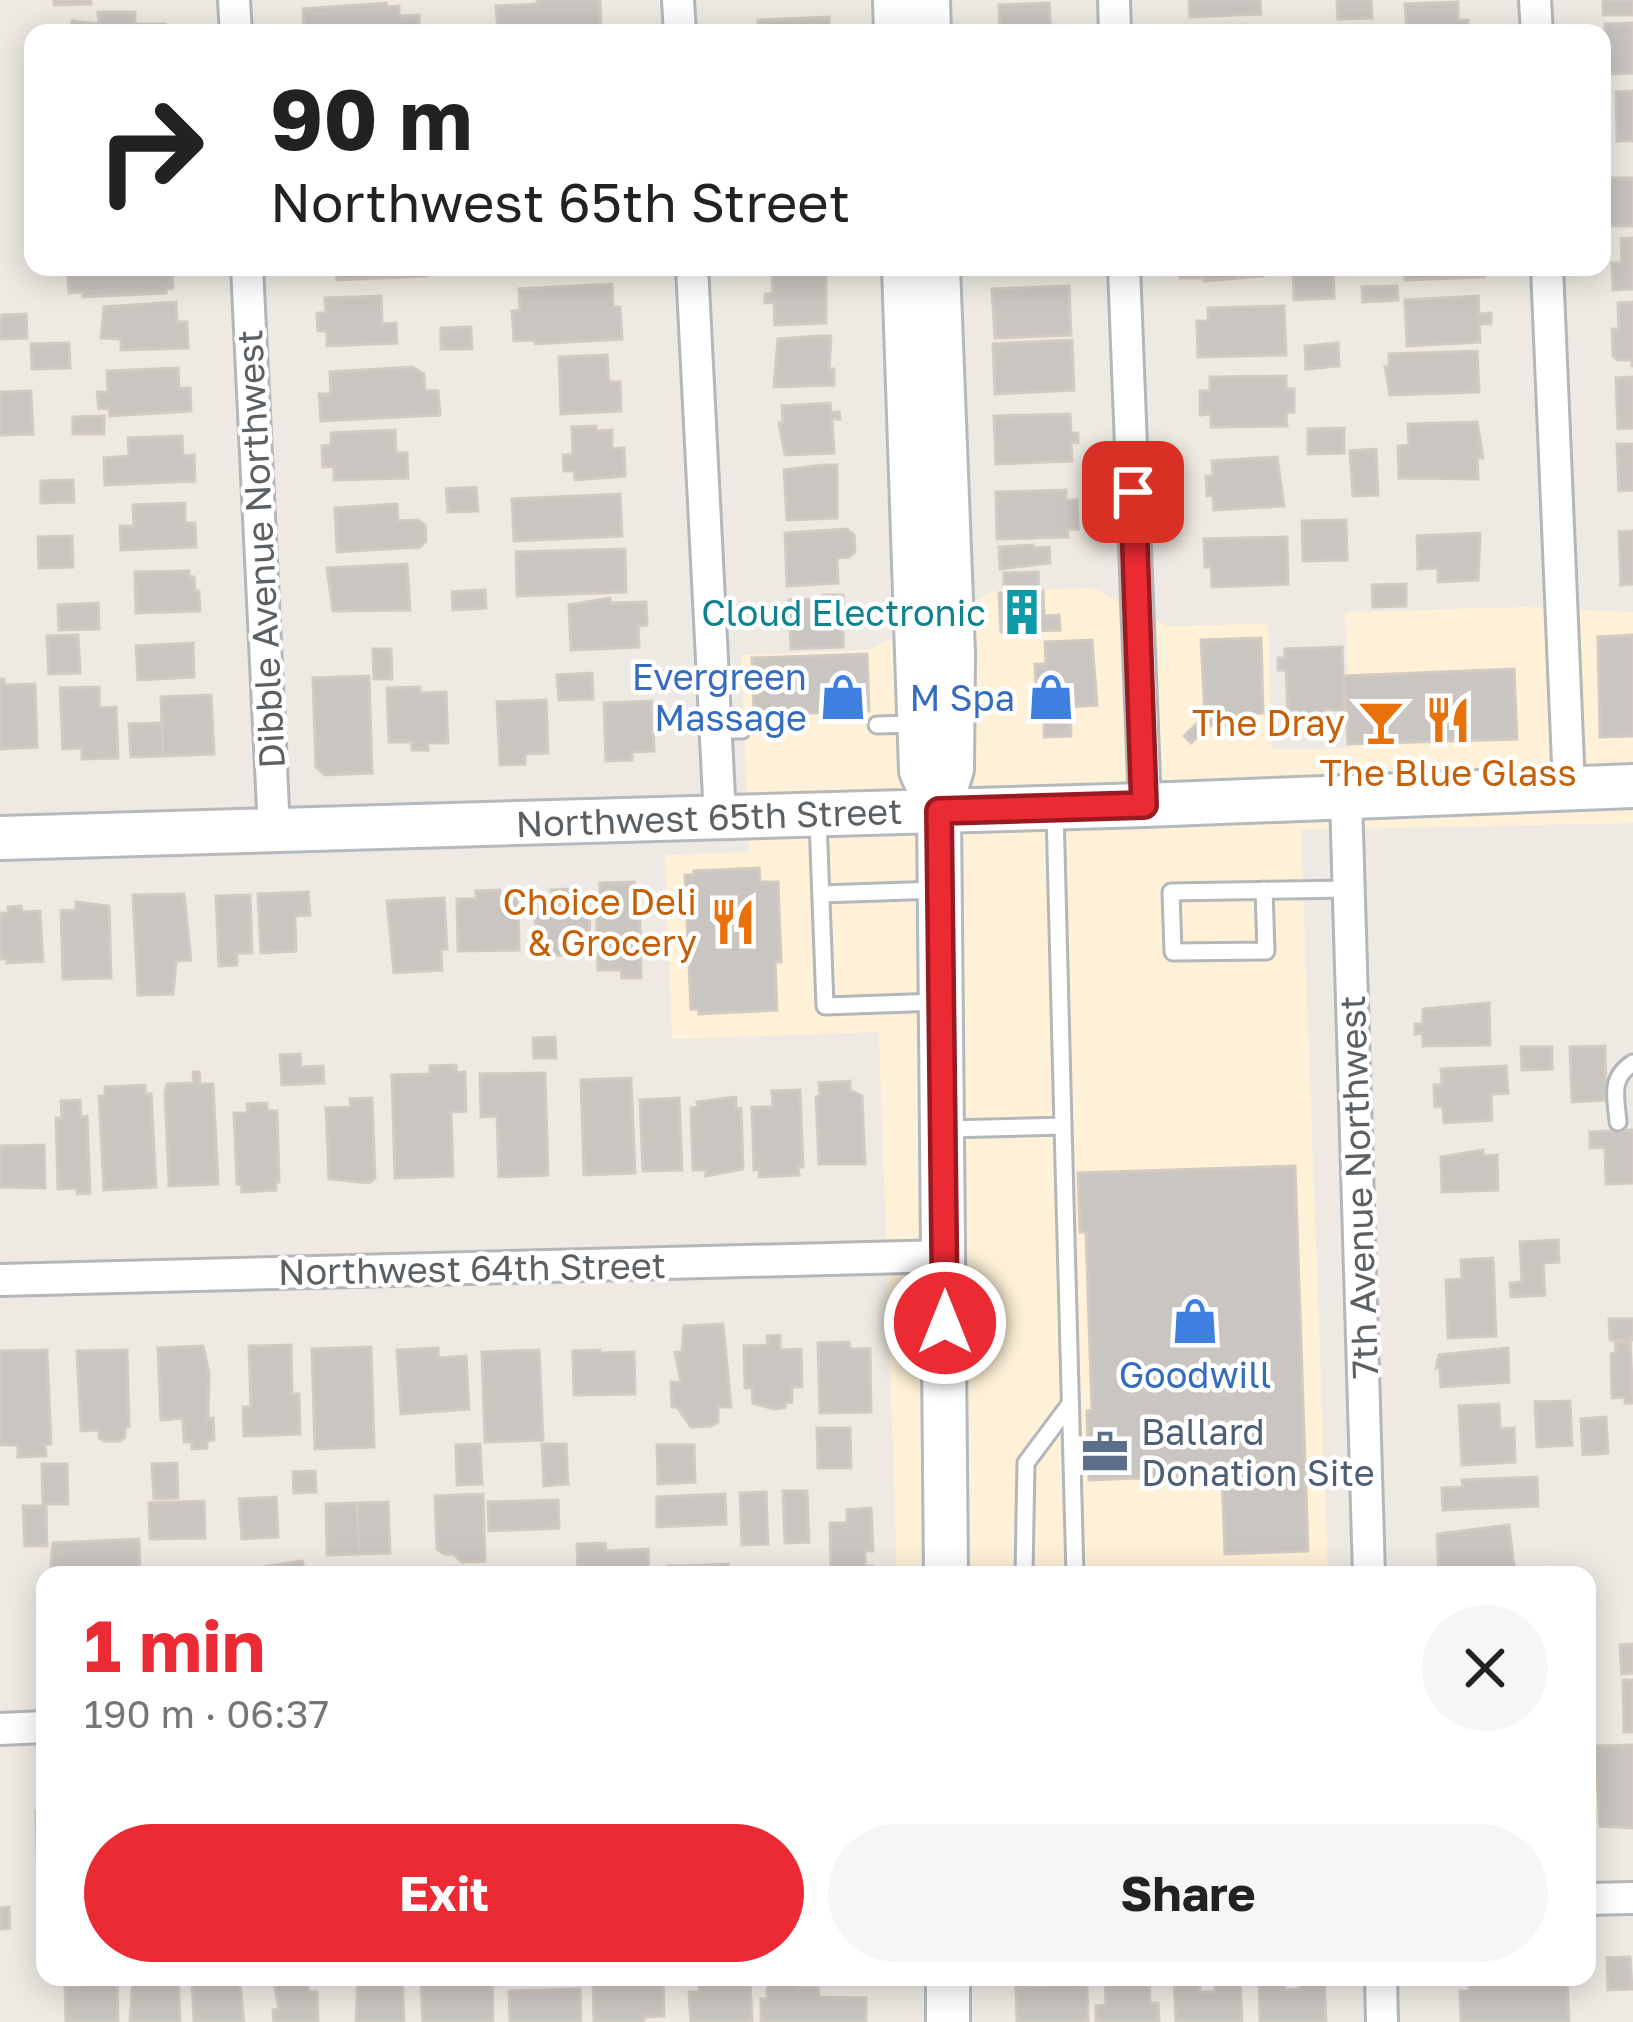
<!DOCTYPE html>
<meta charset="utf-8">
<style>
body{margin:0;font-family:"Golos Text",sans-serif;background:#f6f6f6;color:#222;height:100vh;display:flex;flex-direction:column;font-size:45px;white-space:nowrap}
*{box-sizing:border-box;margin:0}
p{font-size:39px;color:#767676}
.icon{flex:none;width:66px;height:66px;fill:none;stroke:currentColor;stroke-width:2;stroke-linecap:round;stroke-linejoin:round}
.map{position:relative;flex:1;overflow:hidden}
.drawer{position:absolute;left:36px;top:1566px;width:1560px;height:420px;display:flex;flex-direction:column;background:#fff;border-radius:24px;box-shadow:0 6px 30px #0003}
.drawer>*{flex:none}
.top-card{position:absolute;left:24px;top:24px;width:1587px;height:252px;border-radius:24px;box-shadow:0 6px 30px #0003;background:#fff;color:#222;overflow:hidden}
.pin{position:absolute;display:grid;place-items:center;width:102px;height:102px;color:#fff;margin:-51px;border-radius:24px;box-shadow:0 6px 18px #0006}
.me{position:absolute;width:132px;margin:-66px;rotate:0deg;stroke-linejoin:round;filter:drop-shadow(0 0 9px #0008)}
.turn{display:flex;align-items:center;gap:42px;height:252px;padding:0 48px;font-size:54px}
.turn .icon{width:156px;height:156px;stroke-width:2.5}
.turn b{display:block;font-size:84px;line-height:102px}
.round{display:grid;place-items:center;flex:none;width:126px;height:126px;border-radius:63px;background:#f6f6f6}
.overview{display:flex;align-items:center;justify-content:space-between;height:204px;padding:0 48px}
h1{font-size:72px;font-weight:700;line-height:90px;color:#ec2a33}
.primary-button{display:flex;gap:24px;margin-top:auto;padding:24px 48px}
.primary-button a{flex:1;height:138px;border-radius:72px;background:#ec2a33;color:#fff;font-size:48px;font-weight:700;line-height:138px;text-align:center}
.primary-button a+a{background:#f6f6f6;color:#222}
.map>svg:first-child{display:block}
</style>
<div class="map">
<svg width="1633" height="2022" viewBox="0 0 1633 2022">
<rect width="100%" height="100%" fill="#eeeae3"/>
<path fill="#fef1d7" d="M1093 588 1166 626 1268 624 1272 750 1351 748 1345 612 1525 607 1633 612V823L1301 830 1328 1575H897L879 1032 672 1039 665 855 749 852 741 655 867 650 995 591Z"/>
<path fill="#c9c5c0" stroke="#d3cbc1" stroke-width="3" d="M54 0H91V4L54 5Z
M537 0H600L601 31 498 33 496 6 537 4Z
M1189 0H1260L1261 14 1190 17Z
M1337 0H1371L1372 18 1338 19Z
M1603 0H1633V15H1603Z
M1458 2V20H1468V33H1407L1405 4Z
M386 3 387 7 399 6V16L419 15V33H304L303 9Z
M1049 3 1051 33H1000L999 5Z
M98 12H135V24H165V33H72V21L99 24Z
M829 17V33H759L758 20Z
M1633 23V73L1606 74 1605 24Z
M1633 91V141H1617L1616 92Z
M1608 178H1633V226H1610Z
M1633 238V289L1613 290 1612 263H1622L1621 239Z
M82 267H172L173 288 166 289V293L83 297V292L69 293 67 270Z
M336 267H426V276L337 280Z
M1179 267H1277V269L1262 270 1263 276 1204 281V278H1180Z
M1293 267H1333L1334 298 1294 300Z
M1404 267H1484V277L1405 280Z
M826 272V323L775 325 774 302 765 303V294L773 293 772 274Z
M612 284 613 307H620L622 339 535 344V340L514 341 512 311 520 310 519 289Z
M1069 286 1071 335 995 338 992 289Z
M1397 286 1398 300 1363 302 1362 287Z
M381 296 382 324 396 323 397 343 327 346V331H318L317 313H326L325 298Z
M1478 296 1479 314 1491 313V324H1479L1480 342 1407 346 1405 300Z
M176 302 177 322H187L188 348 121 350V339L101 338 104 307Z
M1633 302V366H1632V360H1618L1613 356 1612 329H1619L1618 303Z
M1284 306 1286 355 1198 357 1197 321H1208V308Z
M26 314 27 338 0 339 2 315Z
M471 327 472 349H441V328Z
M818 336H831L829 369H834V385L774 387 778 339Z
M1072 340 1074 390 995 394 993 344Z
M69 343 70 368 32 369 31 344Z
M1338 343 1339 366 1306 369 1305 346Z
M1477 351 1479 392 1390 395 1385 367H1389V354Z
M607 355 609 382H620L621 411 561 414 559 357Z
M412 367 424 374 425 391H438L440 415 321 421 319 394H331L330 372Z
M178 368 179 389 190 388 191 411 110 416 109 408 99 409 97 392H108L107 371Z
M1286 376V389H1294V412L1286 413 1287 426 1211 427V414L1200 415V391H1210V377Z
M1633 377V428L1618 429 1616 378Z
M31 391 33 434 0 435V392Z
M830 403 831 413 839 412 840 419H832L834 453 785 455 779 423H783L782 406Z
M1070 414 1071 433H1078V443L1071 442 1072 461 996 464 994 416Z
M104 416V434H73V417Z
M1477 422 1483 458H1477L1478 479 1399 478 1398 446 1409 445 1408 424Z
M596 426V431L612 430V449L624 448 625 476 575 480 574 471H564L563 455H573L572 427Z
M1344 428V453L1308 454V429Z
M395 430 396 453H407L408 478 334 480V466L323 467 322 446 331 445V433Z
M182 436 183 456 194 455 195 481 105 485 104 458 129 456 128 438Z
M1617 444H1633V490L1619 491Z
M1376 449 1378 495 1353 496 1350 451Z
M1277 457 1284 506 1214 510 1213 495 1207 496 1206 476H1213L1212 461Z
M823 465H837V518L787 520 784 470Z
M73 480 74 502 41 503V481Z
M476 487 478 511 448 512 446 489Z
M1066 490V500H1077L1078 529H1067L1068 537 997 539 996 492Z
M620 494 622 536 514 541 512 499Z
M185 503V523H195L196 547 121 550 120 526H134L133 505Z
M397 504 398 521 418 520 425 525 426 541 420 547 337 552 335 508Z
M1346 520 1347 560 1303 561 1302 521Z
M847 529 854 535 855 552 849 557 837 558 838 583 787 586 785 533Z
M1633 531V584L1621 585 1619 532Z
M1480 533 1478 580 1438 582V568L1418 569 1417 536Z
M72 536 73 567 39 568 38 537Z
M1287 537 1288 584 1212 587 1211 567H1205L1204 539Z
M1033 545 1034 548 1049 547 1050 563 1000 569 999 547Z
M625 549 626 592 517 596 516 552Z
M407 564 410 610 333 611 327 568Z
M189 571V577H194L195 591H199L200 611 136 613 135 572Z
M1038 572 1039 587H1004V573Z
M1406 584V606L1373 607 1372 585Z
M485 590 486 608 453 610 452 592Z
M1043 591 1044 616 1059 615 1060 630 1001 632 999 593Z
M823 595H843V647L791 649 790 631 786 628 789 600 824 599Z
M610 598V603L646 602 647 625 638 626 639 647 571 650 569 605Z
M98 603 99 629 59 630 58 605Z
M78 635 80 673 49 674 47 636Z
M1633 635V736L1600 737 1598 637Z
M1261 638 1263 713 1249 714V726L1211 725 1191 743 1184 736 1205 716 1201 640Z
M1092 640 1097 705 1070 707 1071 736 1044 737V687H1036L1035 664H1046L1045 642Z
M193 643 194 677 138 680 136 646Z
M1342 647 1344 710H1326L1327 718H1305V711L1288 712 1286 670H1278V658H1285V649Z
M373 649H391L392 679H374Z
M867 654 869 711 754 715 752 658Z
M1514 669 1517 739 1348 744 1344 676Z
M592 673 593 699 559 700 557 675Z
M369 676 372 773 325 775 316 767 313 678Z
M0 679H4L5 685 35 684 37 747 0 749Z
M99 687V708L116 707 118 758 82 759V748L63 749 60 688Z
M420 687V693L446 692 448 743H427L428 750H412V742H389L387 688Z
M211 695 214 754 163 756 161 697Z
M546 700 548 753 525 754V764L500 765 497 702Z
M652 701 654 751 632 752V760L606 761 604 703Z
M162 723 163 756 131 757 129 724Z
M759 868 760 882H778L781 962H775L777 1010 699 1014 698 1009H691L685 875H694V871Z
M634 882 635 893H639L641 978H622L621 970H598L596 894H600V883Z
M569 889V896L589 895 590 954 539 956 533 898 552 897 551 890Z
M500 890V897H518L519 950 458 951 457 899H476V891Z
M308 892 310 915 295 916 296 951 261 953 258 894Z
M184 894 191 960 176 961 173 994 138 995 133 895Z
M250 895 252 953H237V965L219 966 216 896Z
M444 898 447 949H441L442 970 394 973 387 901Z
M76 902 109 906 111 978 63 979 61 911 76 910Z
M21 906 22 912 40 911 43 961 7 963V959H0V913H9L8 907Z
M1489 1003 1490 1045 1423 1046V1033L1415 1034V1024H1423V1009Z
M555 1037 556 1058H534L533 1038Z
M1605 1046 1606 1100 1572 1102 1570 1047Z
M1521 1047H1552V1069L1522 1070Z
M300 1054 301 1067 323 1066 324 1083 282 1085 280 1055Z
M456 1065V1073L465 1072 466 1111 451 1112 453 1176 395 1178 392 1075 430 1074V1066Z
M1506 1066 1508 1093 1491 1094 1492 1120 1444 1123 1443 1106 1435 1107 1434 1085H1442L1441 1069Z
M193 1072H199L200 1084H213L218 1184 169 1186 165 1092 167 1084 194 1083Z
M545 1073 548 1175 499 1177 497 1116 481 1117 480 1074Z
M631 1078 635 1173 584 1175 581 1080Z
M850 1081V1090L862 1096 865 1164H819L816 1097 820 1096 819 1083Z
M145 1085V1094H151L156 1187 104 1190 99 1096H105V1087Z
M800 1090 803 1167H798L799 1175 759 1177V1169L754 1170 752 1107H773L772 1091Z
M736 1097V1109L741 1108 743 1169 706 1176V1170H693L691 1108 698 1107 697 1102Z
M372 1098 375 1178 369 1183 329 1179 326 1108 351 1107 350 1099Z
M679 1098 682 1170 643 1171 640 1100Z
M80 1100 81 1117 87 1116 90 1193 77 1194V1188L58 1189 56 1118H62L61 1101Z
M267 1103V1111H277L279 1182H276V1190L242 1192 241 1184H237L234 1113H248L247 1104Z
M1633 1130V1183L1606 1184 1605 1147 1590 1148V1132Z
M44 1145 45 1188 0 1187V1146Z
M1483 1150V1156L1497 1155 1498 1190 1442 1192 1441 1157Z
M1295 1166 1308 1551 1225 1554 1222 1475 1089 1480 1087 1411 1092 1410 1086 1232H1080L1078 1173Z
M1558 1240 1559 1262 1543 1263 1545 1295 1511 1297 1510 1283 1522 1282 1520 1242Z
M1493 1258 1496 1336 1448 1338 1446 1280 1462 1279 1461 1260Z
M1609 1319H1633V1340H1610Z
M723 1324 731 1407H718V1422L711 1426 691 1427 677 1407H672L671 1382H681L675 1352H682L684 1326Z
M780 1335V1350L801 1349 802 1387H792V1402L785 1403V1408L774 1409 753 1403 752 1388H745L744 1346 768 1345 767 1336Z
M849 1342 850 1349H870L871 1412 820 1413 818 1343Z
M1630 1342 1633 1403H1625V1397L1612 1398 1611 1354 1616 1353 1615 1343Z
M291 1345 292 1394H299L300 1434 244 1436 243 1407H251L249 1346Z
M203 1346 209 1373 208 1419 213 1418 214 1440 207 1441V1448L192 1449V1442H184L183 1418 161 1420 158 1348Z
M371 1347 374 1447 315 1449 312 1349Z
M438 1348V1358L466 1356 469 1409 401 1414 397 1350Z
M1508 1348 1509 1382 1441 1387 1440 1368H1436L1439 1355Z
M47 1350 51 1444 45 1445 46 1456 18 1457V1445H0V1351Z
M127 1350 129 1427H125V1437L120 1441H104L99 1438V1430L81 1431 77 1351Z
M539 1350 543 1440 485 1442 482 1352Z
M600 1350V1353L634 1352 635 1394 574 1395 573 1351Z
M1570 1401 1572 1445 1537 1447 1535 1402Z
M1499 1404 1500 1429 1514 1428 1515 1462 1462 1465 1459 1406Z
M1606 1417 1608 1453 1583 1455 1581 1419Z
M817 1428H850L851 1468H818Z
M480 1444 482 1484 457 1485 456 1445Z
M542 1444H566L568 1484 544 1486Z
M657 1445H694L695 1482 658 1484Z
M177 1463 178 1498 154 1499 152 1464Z
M42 1464H67L68 1504H43Z
M315 1471 316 1492 294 1493 293 1472Z
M1537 1477 1538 1506 1443 1510 1442 1488 1463 1487 1462 1480Z
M783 1491H807L809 1542 785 1543Z
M766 1492 768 1544 742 1545 740 1493Z
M483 1494 485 1561 462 1562 453 1554H444L437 1549 435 1496Z
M725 1494 726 1524 657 1527V1497Z
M276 1497 278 1537 242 1539 239 1499Z
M558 1500 559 1528 489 1531 488 1502Z
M204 1501 205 1538 150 1539 149 1503Z
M388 1502 390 1553 359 1554 357 1503Z
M357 1503 359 1554 327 1555 326 1504Z
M23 1506H46L47 1546H25Z
M871 1508 873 1551H865V1566H872L873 1575H831L830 1523H847V1510Z
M1509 1525 1515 1575H1439L1437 1534Z
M139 1539 140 1575H50L53 1543Z
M605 1543 606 1551 648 1549 649 1575H578L577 1544Z
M302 1561 306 1575H257V1568Z
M728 1564V1575H708V1565Z
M708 1565V1575H689L688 1566Z
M668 1566H688L689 1575H669Z
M452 1567V1575H409L408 1569Z
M1633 1644V1673L1622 1674 1620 1645Z
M1623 1680H1633V1732H1624Z
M1633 1745V1828L1600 1826 1595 1746Z
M36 1811H45V1919H39Z
M9 1907 10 1928 0 1929V1908Z
M1630 1957 1632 1989 1608 1990 1607 1958Z
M117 1977 118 2022H66L65 1986 84 1985V1978Z
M178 1977 180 2022H130L133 1979Z
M192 1977H239L244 2022H194Z
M273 1977H308V1992H317L318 2022H274L273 2010 279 2009Z
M358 1977H402L404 2022H356Z
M465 1977 492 1980 493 2022H423L421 1982 465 1980Z
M593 1977H663L664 2016 644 2017V2022H594Z
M710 1977 750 1979 752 2022H691L689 1992H699V1980Z
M768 1977H798V1987L818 1988 819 1997 866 1998V2022H761V1999H767Z
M829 1977H867V1980L829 1981Z
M1105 1977H1149L1150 2003H1158L1159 2022H1096V2006L1106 2005Z
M1174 1977H1200V1992H1215V1977H1240L1242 2022H1176Z
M1259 1977H1284L1285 1990 1300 1989 1299 1977H1324L1326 2022H1260Z
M1567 1977 1569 2022H1461L1460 1991H1469V1978Z
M1087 1984 1088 2022H1017L1016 1987Z
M580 1989 581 2022H510L509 1991Z"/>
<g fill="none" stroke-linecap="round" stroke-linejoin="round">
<defs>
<path id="lane" d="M877 725 916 724
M716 730H742
M818 820 825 1006 939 1002
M1264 890 1266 951 1173 952 1171 892 1349 889
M821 894 938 890
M1618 1122C1616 1097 1609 1078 1633 1063
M1063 1126 1075 1575
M947 1129 1063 1126 1055 810
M1024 1575 1026 1463 1070 1404"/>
<path id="street" d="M234 0 236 33
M678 0 680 33
M1114 0 1115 33
M1535 0 1537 33
M247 267 274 830
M692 267 720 817
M1124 267 1145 805
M1547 267 1569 787
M1346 798 1369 1575
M0 1280 945 1256
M0 1729 45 1727
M1587 1899 1633 1898
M1381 1977 1382 2022"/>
<path id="secondary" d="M895 0 896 33
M928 0 929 33
M904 267 921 771 939 811
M938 267 953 652 952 769 939 811 946 1575
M0 838 1145 805 1633 786
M948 1977V2022"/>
</defs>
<use href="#lane" stroke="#b3b7ba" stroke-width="21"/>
<use href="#street" stroke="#b3b7ba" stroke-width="36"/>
<use href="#secondary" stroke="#b4b9bd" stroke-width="48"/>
<use href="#lane" stroke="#fff" stroke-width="15"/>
<use href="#street" stroke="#fff" stroke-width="30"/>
<use href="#secondary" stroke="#fff" stroke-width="42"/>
</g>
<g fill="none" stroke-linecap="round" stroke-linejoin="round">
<defs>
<path id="route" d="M945 1323 939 811 1144 805 1133 492"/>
</defs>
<use href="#route" stroke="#991b21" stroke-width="30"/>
<use href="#route" stroke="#ec2a33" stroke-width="21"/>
</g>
<defs>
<symbol id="building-bare" viewBox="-9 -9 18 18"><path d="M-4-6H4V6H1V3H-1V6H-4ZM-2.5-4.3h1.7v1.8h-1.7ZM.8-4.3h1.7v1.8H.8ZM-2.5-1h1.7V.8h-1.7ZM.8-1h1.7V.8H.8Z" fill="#0f9aa8" stroke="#fff" stroke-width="2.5" paint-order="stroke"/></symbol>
<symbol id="shop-bare" viewBox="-9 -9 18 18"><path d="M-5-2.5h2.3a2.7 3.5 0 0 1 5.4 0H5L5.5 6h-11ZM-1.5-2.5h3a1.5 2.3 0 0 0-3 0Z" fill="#3f7fe0" stroke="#fff" stroke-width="2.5" paint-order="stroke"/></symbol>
<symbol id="restaurant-bare" viewBox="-9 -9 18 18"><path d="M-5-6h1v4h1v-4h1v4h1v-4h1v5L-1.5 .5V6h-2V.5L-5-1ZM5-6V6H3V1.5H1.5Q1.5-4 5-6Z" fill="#e8710a" stroke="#fff" stroke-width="2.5" paint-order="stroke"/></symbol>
<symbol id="bar-bare" viewBox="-9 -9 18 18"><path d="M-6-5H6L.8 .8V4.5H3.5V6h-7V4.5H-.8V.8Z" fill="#e8710a" stroke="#fff" stroke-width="2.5" paint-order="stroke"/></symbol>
<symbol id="office-bare" viewBox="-9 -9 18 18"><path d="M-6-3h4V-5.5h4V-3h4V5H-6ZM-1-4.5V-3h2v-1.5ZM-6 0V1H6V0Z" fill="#5c6f8a" stroke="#fff" stroke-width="2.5" paint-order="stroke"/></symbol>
</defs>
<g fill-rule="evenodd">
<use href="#building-bare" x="989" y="579" width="66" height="66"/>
<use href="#shop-bare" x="810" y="664" width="66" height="66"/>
<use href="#shop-bare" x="1018" y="664" width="66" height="66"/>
<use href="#restaurant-bare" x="1415" y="687" width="66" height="66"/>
<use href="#bar-bare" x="1348" y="689" width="66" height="66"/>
<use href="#restaurant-bare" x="700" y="889" width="66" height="66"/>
<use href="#shop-bare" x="1162" y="1288" width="66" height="66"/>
<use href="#office-bare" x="1072" y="1419" width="66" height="66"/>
</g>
<g text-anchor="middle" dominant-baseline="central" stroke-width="9" stroke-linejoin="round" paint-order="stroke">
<g font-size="36" fill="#5b6064" stroke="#fff">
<text transform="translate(260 549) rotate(-93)">Dibble Avenue Northwest</text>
<text transform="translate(709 817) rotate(-2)">Northwest 65th Street</text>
<text transform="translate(1358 1187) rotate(-92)">7th Avenue Northwest</text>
<text transform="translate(472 1268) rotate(-1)">Northwest 64th Street</text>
</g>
<g font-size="36" fill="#0d838f" stroke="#fff" text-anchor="end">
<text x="986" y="612">Cloud Electronic</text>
</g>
<g font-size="36" fill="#366cbe" stroke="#fff" text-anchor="end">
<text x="807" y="676">Evergreen<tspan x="807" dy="41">Massage</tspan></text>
<text x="1015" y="697">M Spa</text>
<text x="1195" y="1374" text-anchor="middle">Goodwill</text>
</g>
<g font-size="36" fill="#c56008" stroke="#fff" text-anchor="end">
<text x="1345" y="722">The Dray</text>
<text x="1448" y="772" text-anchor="middle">The Blue Glass</text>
<text x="697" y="901">Choice Deli<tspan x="697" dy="41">&amp; Grocery</tspan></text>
</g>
<g font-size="36" fill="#4e5e75" stroke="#fff" text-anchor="start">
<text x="1141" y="1431">Ballard<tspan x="1141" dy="41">Donation Site</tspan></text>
</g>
</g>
</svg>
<div class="pin" style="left:1133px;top:492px;background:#d93025"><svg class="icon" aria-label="arrive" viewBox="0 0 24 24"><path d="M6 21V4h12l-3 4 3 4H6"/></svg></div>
<svg class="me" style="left:945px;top:1323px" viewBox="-20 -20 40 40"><circle r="17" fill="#ec2a33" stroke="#fff" stroke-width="3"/><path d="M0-11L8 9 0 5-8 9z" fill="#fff"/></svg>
<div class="top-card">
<div class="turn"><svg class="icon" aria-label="right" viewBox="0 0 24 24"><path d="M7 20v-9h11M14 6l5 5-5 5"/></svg><div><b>90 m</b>Northwest 65th Street</div></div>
</div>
<section class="drawer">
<div class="overview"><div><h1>1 min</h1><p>190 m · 06:37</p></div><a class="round"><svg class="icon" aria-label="close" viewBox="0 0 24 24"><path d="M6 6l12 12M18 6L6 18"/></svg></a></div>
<div class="primary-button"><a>Exit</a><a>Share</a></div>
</section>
</div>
